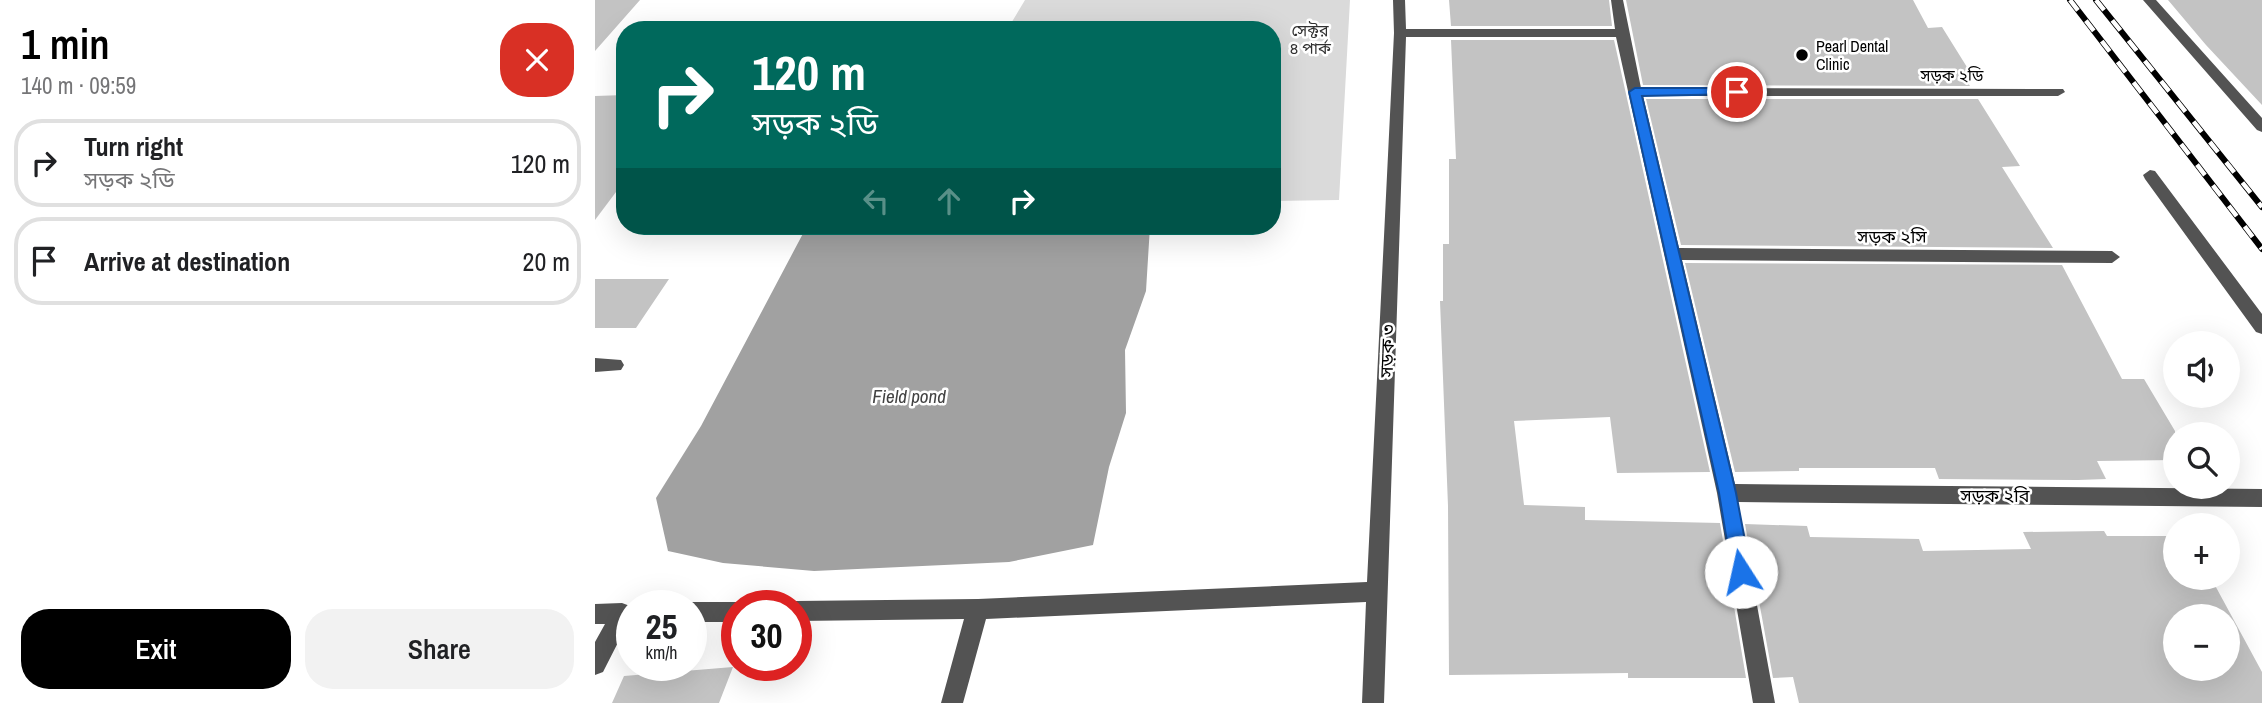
<!DOCTYPE html>
<meta charset="utf-8">
<style>
body{margin:0;font-family:"Archivo Narrow","Noto Sans Bengali",sans-serif;background:#f2f2f2;color:#202124;height:100vh;display:flex;flex-direction:column;font-size:26px;white-space:nowrap}
*{box-sizing:border-box;margin:0}
p{font-size:23px;color:#757577}
.icon{flex:none;width:38px;height:38px;fill:none;stroke:currentColor;stroke-width:2;stroke-linecap:round;stroke-linejoin:round}
.map{position:relative;flex:1;overflow:hidden}
.side{display:flex;flex-direction:column;background:#fff;width:595px}
.side>*{flex:none}
.banner{position:absolute;left:21px;top:21px;width:665px;height:214px;border-radius:28px;box-shadow:0 7px 28px #0002;background:#00695c;color:#fff;overflow:hidden}
.fabs{position:absolute;left:1568px;top:331px;display:grid;gap:14px}
.fabs a{display:grid;place-items:center;width:77px;height:77px;border-radius:50%;background:#fff;box-shadow:0 7px 28px #0002;font-size:35px}
.speed{position:absolute;left:21px;top:590px;display:flex;gap:14px;font-size:35px;font-weight:700;text-align:center}
.speed>*{display:grid;place-content:center;width:91px;height:91px;border-radius:50%;background:#fff;box-shadow:0 7px 28px #0002;line-height:1}
.speed small{font-size:18px;font-weight:400}
.speed .limit{border:10px solid #d22;background:#fff;color:#111}
.pin{position:absolute;display:grid;place-items:center;width:60px;height:60px;color:#fff;margin:-30px;border:4px solid #fff;border-radius:50%;box-shadow:0 2px 7px #0007}
.me{position:absolute;width:77px;margin:-38px;rotate:350deg;stroke-linejoin:round;filter:drop-shadow(0 0 5px #0008)}
.turn{display:flex;align-items:center;gap:24px;height:147px;padding:0 21px;font-size:32px}
.turn .icon{width:91px;height:91px;stroke-width:2.5}
.turn b{display:block;font-size:49px;line-height:60px}
.lanes{display:flex;align-items:center;height:66px;padding:0 21px;background:#0003;justify-content:center;gap:35px;direction:ltr}
.lanes .off{opacity:.35}
.round{display:grid;place-items:center;flex:none;width:74px;height:74px;border-radius:28px;background:#f2f2f2}
.head{display:flex;align-items:center;justify-content:space-between;height:119px;padding:0 21px}
h1{font-size:42px;font-weight:600;line-height:52px;color:#000}
.action{display:flex;gap:14px;margin-top:auto;padding:14px 21px}
.action a{flex:1;height:80px;border-radius:28px;background:#000;color:#fff;font-size:28px;font-weight:600;line-height:80px;text-align:center}
.action a+a{background:#f2f2f2;color:#202124}
ul{padding:0;list-style:none}
li{display:flex;align-items:center;gap:21px;height:88px;margin:0 14px 10px;padding:0 7px;border:4px solid #e0e0e0;border-radius:28px}
li div{flex:1}
li b{display:block;font-size:26px}
li em{font-style:normal}
main{display:flex;flex:1;min-height:0}
.map>svg:first-child{display:block}
</style>
<main>
<section class="side">
<div class="head"><div><h1>1 min</h1><p>140 m · 09:59</p></div><a class="round" style="background:#d93025;color:#fff"><svg class="icon" aria-label="close" viewBox="0 0 24 24"><path d="M6 6l12 12M18 6L6 18"/></svg></a></div>
<ul>
<li><svg class="icon" aria-label="right" viewBox="0 0 24 24"><path d="M7 20v-9h11M14 6l5 5-5 5"/></svg><div><b>Turn right</b><p>সড়ক ২ডি</p></div><em>120 m</em></li>
<li><svg class="icon" aria-label="arrive" viewBox="0 0 24 24"><path d="M6 21V4h12l-3 4 3 4H6"/></svg><div><b>Arrive at destination</b></div><em>20 m</em></li>
</ul>
<div class="action"><a>Exit</a><a>Share</a></div>
</section>
<div class="map">
<svg width="1667" height="703" viewBox="0 0 1667 703">
<rect width="100%" height="100%" fill="#fff"/>
<path fill="#dadada" d="M430 0H755L744 200 677 201V30H412Z"/>
<path fill="#a1a1a1" d="M212 226H555L551 291 530 350 531 413 514 467 498 545 414 562 219 571 128 563 73 551 61 498 106 426Z"/>
<path fill="#c3c3c3" fill-rule="evenodd" d="M0 0H45L0 51Z
M854 0H1014L1017 26H856Z
M1031 0H1318L1333 28 1347 27 1380 80H1371L1375 86 1048 85Z
M1573 0H1667V105L1611 45Z
M856 40H1019L1115 472 1022 473 1015 417 919 421 929 505 990 507V520L1125 523 1151 678H1033V673L854 675 853 506 845 301H848V244H854V159H861Z
M30 95V180L0 220V96Z
M1051 99H1383L1425 166 1407 167 1458 248 1086 245Z
M1090 263 1467 265 1527 379H1549L1580 431V460L1502 461 1511 479 1483 480 1344 479 1340 468H1204V471L1140 472Z
M0 279H74L41 328H0Z
M1150 524 1212 526 1215 537 1324 539 1328 551 1436 549 1428 532 1509 531 1512 536H1580V578H1616L1667 672V703H1204L1198 677 1178 678ZM1580 616H1633V668H1580Z
M138 667 124 703H17L29 676Z"/>
<g fill="none" stroke-linecap="round" stroke-linejoin="round">
<path fill="#535353" fill-rule="evenodd" d="M798 0H810L811 29H1020L1016 0H1028L1046 88 1468 89 1470 92 1463 96H1048L1084 248 1517 251 1525 257 1517 263 1087 260 1140 484 1667 489V507L1143 502 1180 703H1158L1122 493 1021 37H811L789 703H767L771 602 391 619 368 703H346L369 619 201 621V606H193L201 601 383 599 772 582 799 33Z
M1548 0H1561L1667 118V132L1662 130Z
M1555 170 1560 171 1667 314V334L1661 332 1550 179 1548 175Z
M0 358 26 360 29 365 26 370 0 372Z
M96 602H142L150 606H142V622H96V606H88Z
M27 603 35 606 37 615 8 672 0 675V642L10 624H0V604Z"/>
<defs>
<path id="rail" d="M1475 0 1667 249
M1501 0 1667 207"/>
</defs>
<use href="#rail" stroke="#000" stroke-width="6"/>
<use href="#rail" stroke="#fff" stroke-width="4.5" stroke-dasharray="13" stroke-linecap="butt"/>
</g>
<path fill="#1a73e8" stroke="#114b97" stroke-width="2" d="M1142 88 1146 89V94L1047 96 1141 493 1156 572 1153 578 1146 581 1139 578 1137 572 1124 493 1034 92 1040 88Z"/>
<circle fill="#000" stroke="#fff" stroke-width="2.5" cx="1207" cy="55" r="7"/>
<g text-anchor="middle" dominant-baseline="central" stroke-width="5" stroke-linejoin="round" paint-order="stroke">
<g font-size="16" fill="#313131" stroke="#fff">
<text x="715" y="30">সেক্টর<tspan x="715" dy="18">৪ পার্ক</tspan></text>
</g>
<g font-size="16" fill="#000" stroke="#fff" text-anchor="start">
<text x="1221" y="46">Pearl Dental<tspan x="1221" dy="18">Clinic</tspan></text>
</g>
<g font-size="16" fill="#000" stroke="#fff">
<text x="1357" y="75">সড়ক ২ডি</text>
</g>
<g font-size="18" fill="#000" stroke="#fff">
<text x="1297" y="236">সড়ক ২সি</text>
<text transform="translate(792 351) rotate(-88)">সড়ক ৩</text>
<text x="1400" y="495">সড়ক ২বি</text>
</g>
<g font-size="19" font-style="italic" fill="#424242" stroke="#fff">
<text x="314" y="396">Field pond</text>
</g>
</g>
</svg>
<div class="fabs">
<a><svg class="icon" aria-label="sound" viewBox="0 0 24 24"><path d="M4 9h4l5-4v14l-5-4H4zM17 9q2 3 0 6"/></svg></a>
<a><svg class="icon" aria-label="search" viewBox="0 0 24 24"><circle cx="10" cy="10" r="6"/><path d="M15 15l6 6"/></svg></a>
<a>+</a>
<a>−</a>
</div>
<div class="speed"><div>25<small>km/h</small></div><div class="limit">30</div></div>
<div class="pin" style="left:1142px;top:92px;background:#d93025"><svg class="icon" aria-label="arrive" viewBox="0 0 24 24"><path d="M6 21V4h12l-3 4 3 4H6"/></svg></div>
<svg class="me" style="left:1146px;top:572px" viewBox="-20 -20 40 40"><circle r="19" fill="#fff"/><path d="M0-13L10 11 0 6-10 11z" fill="#1a73e8"/></svg>
<div class="banner">
<div class="turn"><svg class="icon" aria-label="right" viewBox="0 0 24 24"><path d="M7 20v-9h11M14 6l5 5-5 5"/></svg><div><b>120 m</b>সড়ক ২ডি</div></div>
<div class="lanes"><svg class="icon off" aria-label="left" viewBox="0 0 24 24"><path d="M17 20v-9H6M10 6l-5 5 5 5"/></svg><svg class="icon off" aria-label="ahead" viewBox="0 0 24 24"><path d="M12 20V5M6 11l6-6 6 6"/></svg><svg class="icon" aria-label="right" viewBox="0 0 24 24"><path d="M7 20v-9h11M14 6l5 5-5 5"/></svg></div>
</div>
</div>
</main>
